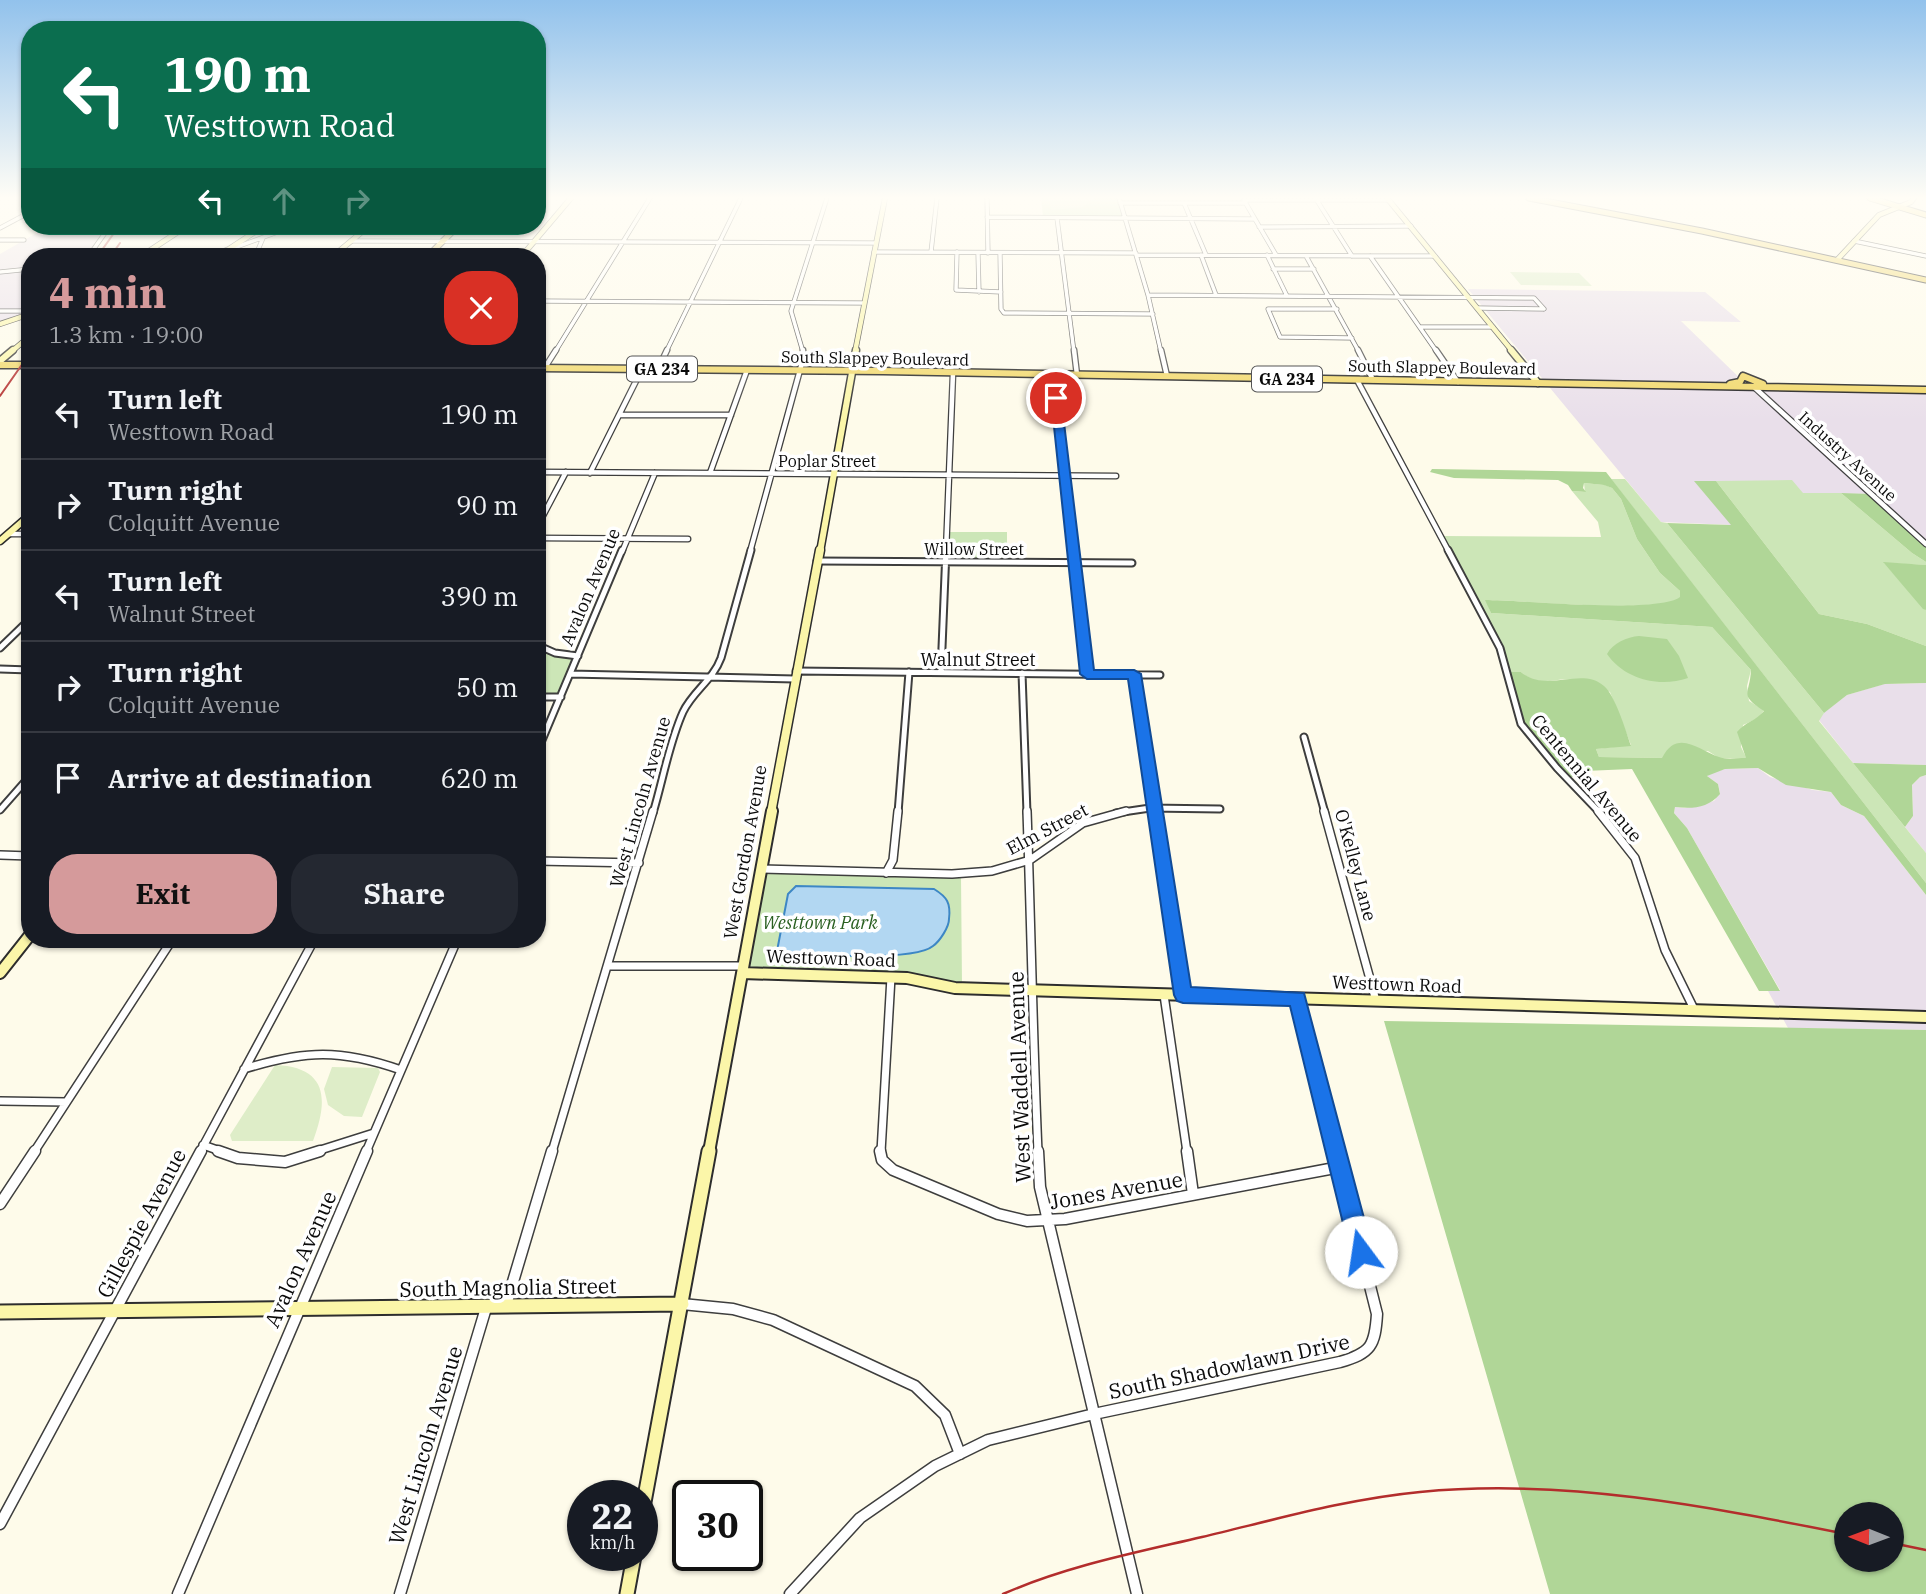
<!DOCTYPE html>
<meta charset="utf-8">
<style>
body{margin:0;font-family:"IBM Plex Serif",serif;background:#242831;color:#f1f3f6;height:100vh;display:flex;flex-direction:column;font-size:26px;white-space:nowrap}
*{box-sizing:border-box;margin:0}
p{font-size:23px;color:#9ea1a6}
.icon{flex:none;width:38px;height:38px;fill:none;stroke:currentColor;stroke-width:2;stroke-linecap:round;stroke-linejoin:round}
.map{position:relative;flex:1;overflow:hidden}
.drawer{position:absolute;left:21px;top:248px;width:525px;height:700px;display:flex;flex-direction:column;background:#171b24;border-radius:28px;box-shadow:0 2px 5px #0004}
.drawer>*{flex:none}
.guide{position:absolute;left:21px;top:21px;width:525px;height:214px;border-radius:28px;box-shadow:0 2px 5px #0004;background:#0b6e4f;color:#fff;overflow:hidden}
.needle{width:46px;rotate:271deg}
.controls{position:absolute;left:1834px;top:1502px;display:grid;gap:14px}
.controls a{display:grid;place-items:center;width:70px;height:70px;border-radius:50%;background:#171b24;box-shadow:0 2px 5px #0004;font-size:35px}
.speed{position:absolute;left:567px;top:1480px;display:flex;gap:14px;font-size:35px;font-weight:700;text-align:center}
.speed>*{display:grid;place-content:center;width:91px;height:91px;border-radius:50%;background:#171b24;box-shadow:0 2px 5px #0004;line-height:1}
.speed small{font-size:18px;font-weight:400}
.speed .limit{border:4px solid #111;border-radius:10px;background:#fff;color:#111}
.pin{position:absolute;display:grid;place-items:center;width:60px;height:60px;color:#fff;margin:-30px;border:4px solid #fff;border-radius:50%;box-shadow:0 2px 7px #0007}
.me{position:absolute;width:77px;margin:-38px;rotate:346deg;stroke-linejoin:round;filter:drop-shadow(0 0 5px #0008)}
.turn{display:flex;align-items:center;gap:24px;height:147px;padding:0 28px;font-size:32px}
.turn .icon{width:91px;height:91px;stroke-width:2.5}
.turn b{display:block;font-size:49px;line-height:60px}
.lanes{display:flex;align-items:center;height:66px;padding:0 28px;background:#0003;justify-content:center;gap:35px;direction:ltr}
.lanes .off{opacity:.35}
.round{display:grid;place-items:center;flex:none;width:74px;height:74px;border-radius:28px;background:#242831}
.head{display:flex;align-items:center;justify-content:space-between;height:119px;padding:0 28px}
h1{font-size:42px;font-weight:800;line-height:52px;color:#d59a9b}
.button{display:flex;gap:14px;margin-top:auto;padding:14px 28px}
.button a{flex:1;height:80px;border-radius:28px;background:#d59a9b;color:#111;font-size:28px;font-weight:800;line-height:80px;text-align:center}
.button a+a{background:#242831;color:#f1f3f6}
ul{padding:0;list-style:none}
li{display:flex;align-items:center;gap:21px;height:91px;padding:0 28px;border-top:2px solid #363941}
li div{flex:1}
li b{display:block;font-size:26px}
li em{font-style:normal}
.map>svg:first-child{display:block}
</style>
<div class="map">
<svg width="1926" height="1594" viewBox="0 0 1926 1594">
<rect width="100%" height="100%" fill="#fefbea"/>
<path fill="#e9dfea" d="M49 226H108L84 257H30V311L0 321V254Z
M1468 289 1705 292 1741 322 1681 321 1752 390 1926 394V544L1871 494 1803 493 1695 481 1732 525 1661 522Z
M1926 683V765L1853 763 1819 720 1822 714 1847 695 1884 684Z
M1758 768 1770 777 1813 790 1831 792 1841 805 1864 816 1926 895V1030L1788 1028 1768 991 1780 990 1687 828 1674 813 1675 807 1685 808 1714 801 1720 793 1718 784 1707 776 1711 773 1725 769Z
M1926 775V853L1905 827 1913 816 1912 785 1920 777Z"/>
<path fill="#cce6b7" d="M1041 198H1117L1123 218 1043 217Z
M1611 479H1625L1661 522 1667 523 1824 713 1819 721 1926 853V883Z
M1792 480 1803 493H1841L1912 553 1926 562V565L1884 563 1926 610V646L1867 624 1819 614 1716 481Z
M1584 483 1605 485 1612 488 1621 499 1637 539 1660 573 1680 591 1681 598C1657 614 1522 600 1486 600L1491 613 1712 627 1751 670 1747 686 1749 701 1764 710 1759 718 1743 725 1741 747 1747 759 1719 758 1708 751 1663 758 1599 757 1596 749 1631 745 1610 692C1599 688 1585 680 1573 679 1552 678 1539 688 1521 672H1508L1505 659 1441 536 1601 537 1598 522 1572 491 1585 492Z
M948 532H1007V561H946Z
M537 645 577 657 560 696 537 697Z
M763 871 961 876 962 986 745 971Z"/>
<path fill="#b0d697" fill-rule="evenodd" d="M1432 469 1606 472 1926 883V895L1864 816 1841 805 1831 792 1786 785 1758 768 1725 769 1707 776 1718 784 1720 794C1708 808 1693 809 1675 807L1674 813 1687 828 1780 991H1759L1632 769 1584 771 1568 779 1521 724 1508 672H1521C1547 694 1581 666 1604 686 1615 695 1626 731 1631 746L1596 749 1599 757 1662 758C1677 728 1699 750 1719 757 1726 760 1738 758 1746 758L1737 732C1745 722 1756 721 1764 711 1738 694 1750 695 1751 670L1712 627 1491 613 1485 600C1521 600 1658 614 1680 597V591L1660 573 1637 539 1621 499 1612 488 1604 485 1584 483 1583 488 1586 492 1572 491 1568 485 1558 480 1454 478 1430 472Z
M1694 481H1716L1819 614 1867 624 1926 646V683L1885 684 1847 695 1824 713 1667 523 1731 525Z
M1841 493 1871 494 1926 544V562L1912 553Z
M1883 562 1926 565V610L1923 609Z
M1639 636 1667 639 1679 656 1688 678C1659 688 1624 679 1607 654 1613 643 1627 637 1639 636Z
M1853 763 1926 765V775L1920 777 1912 785 1913 816 1905 827Z
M1384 1021 1926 1030V1594H1550ZM1846 1514H1892V1559H1846Z"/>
<path fill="#deedc8" d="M1049 198H1094L1083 207 1051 210Z
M1510 272 1579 273 1592 286 1521 285Z
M275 1065C329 1067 328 1101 313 1141H232L230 1135Z
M332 1067 378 1068 380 1072 362 1117 344 1116 328 1105 324 1089Z"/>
<path fill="#b2d7f2" stroke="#3d87c5" stroke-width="2" d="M796 886 934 889C947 897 951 903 949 919 949 927 940 941 933 946 914 962 804 955 777 951L788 894Z"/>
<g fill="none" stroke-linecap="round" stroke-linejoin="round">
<defs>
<path id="street-far4" d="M987 198 988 253
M1119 198 1148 295 1161 352
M1316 199 1352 256
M1244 200H1389
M1245 202 1276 255
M1120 203H1246
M1184 203 1206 255
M987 217 1255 219
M1057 218 1074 352
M1259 227 1411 226
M0 228 30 212
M0 240H24
M351 241 876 243
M1854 241 1926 256
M231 249 294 226
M874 252 1136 253
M931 252 937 198
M957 252 956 290 1001 292
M978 253 979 292
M1000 253 1001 309 1004 313 1153 314
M1136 255 1435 256
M1201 255 1216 295
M1267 255 1287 296
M1306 256 1359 352
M1370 256 1437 352
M88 257 110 226
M255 257 263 238
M1273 269H1314
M0 272 30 269
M1148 295 1534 298 1544 309
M537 301 863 303
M1478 308 1544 309
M1337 309H1268L1280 337 1352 338
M0 311H30
M1420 327H1493
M555 352 650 198
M666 352 741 198
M803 352 791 311 827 198"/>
<path id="street-far3" d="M1074 350 1077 375
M1161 350 1167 376
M1358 350 1373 380
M1436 350 1458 382
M658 369 667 350
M1055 374 1074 552
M537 380 556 350
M1357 380 1449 552
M1754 387 1926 544
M619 415H731
M537 472 1116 476
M590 473 642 369
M710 473 747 370
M537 527 566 472
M8 534H30
M537 538 688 539
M622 552 655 473
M750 552 803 359V350
M946 552 953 373"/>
<path id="street-far2" d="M1074 550 1087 674
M1448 550 1500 648 1521 724 1557 768 1600 813
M817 561 1132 563
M537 645 555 653 578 656
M0 648 30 619
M0 669 30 670
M796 671 1160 675
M941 672 946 550
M1022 673 1027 813
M570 674 795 679
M1134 674 1155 813
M537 697H561
M1304 737 1325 813
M537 752 622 550
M0 810 30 776
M653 813C663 780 669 743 683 712 693 691 713 680 721 658L751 550
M898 813 909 672
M1116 813 1150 808 1220 809"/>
<path id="street-far1" d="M1027 811C1031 925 1033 1039 1038 1152
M1155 811 1183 995
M1324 811 1376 1001
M1598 811 1635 858 1665 950 1694 1009
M0 855 30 856
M537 861 639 863
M762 869 952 874 992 871 1030 860 1083 823 1126 811
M886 873 893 860 898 811
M609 966H743
M1164 995 1187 1152
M1298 999 1336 1152
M244 1069C305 1050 341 1049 401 1070
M0 1101 66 1102
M203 1145 223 1152
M34 1152 172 940
M200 1152 314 940
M314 1152 374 1133
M366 1152 457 940
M552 1152 653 811
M881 1152 891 977"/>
<path id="street" d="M218 1151 238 1158 285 1162 320 1151
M880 1151 882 1160 893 1170 998 1214 1027 1221 1065 1219 1340 1167
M1038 1151 1040 1187 1137 1594
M1187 1151 1193 1194
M0 1204 35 1151
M682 1304 733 1309 773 1320 915 1386 945 1415 960 1454
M506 1305 552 1151
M0 1524 201 1151
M178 1594 367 1151
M400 1594 486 1308
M790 1594 860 1518 935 1466 988 1440 1094 1414 1340 1362C1371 1353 1375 1346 1377 1314L1336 1151"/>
<path id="secondary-far4" d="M1387 198 1513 352
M146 253 210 257
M146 253 187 226
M211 257 229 249 264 226
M332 257 369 226
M521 257 571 198
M1837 260 1879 215 1911 202 1914 198
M0 324 30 314
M11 352 30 336
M855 352 885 198"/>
<path id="secondary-far3" d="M1511 350 1538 383
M0 361 13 350
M0 541 30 515
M820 552 856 350"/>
<path id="secondary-far2" d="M771 813 820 550"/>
<path id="secondary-far1" d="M0 973 30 935
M742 973 907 978 955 988 1926 1017
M709 1152 772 811"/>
<path id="secondary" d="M0 1312 682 1304
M642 1513 709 1151
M627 1594 634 1556"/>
<path id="primary-far1" d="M1529 198 1702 231 1926 280
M1870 198 1926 215
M427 257 458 226"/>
<path id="primary" d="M0 365H30
M537 368 883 371 1926 390
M1730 384 1740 382 1743 376 1763 384"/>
</defs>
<use href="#street-far4" stroke="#3e3e3e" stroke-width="5"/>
<use href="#street-far3" stroke="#3e3e3e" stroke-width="7"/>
<use href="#street-far2" stroke="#3e3e3e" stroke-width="9"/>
<use href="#street-far1" stroke="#3e3e3e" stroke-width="10"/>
<use href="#street" stroke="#3e3e3e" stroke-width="13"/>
<use href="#secondary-far4" stroke="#2d2d2d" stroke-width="6"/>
<use href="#secondary-far3" stroke="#2d2d2d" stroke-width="9"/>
<use href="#secondary-far2" stroke="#2d2d2d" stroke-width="11"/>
<use href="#secondary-far1" stroke="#2d2d2d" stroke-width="14"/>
<use href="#secondary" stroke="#2d2d2d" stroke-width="17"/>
<use href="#primary-far1" stroke="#1c1c1c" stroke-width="7"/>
<use href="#primary" stroke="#1c1c1c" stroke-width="9"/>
<use href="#street-far4" stroke="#fff" stroke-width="3.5"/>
<use href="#street-far3" stroke="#fff" stroke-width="4.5"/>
<use href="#street-far2" stroke="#fff" stroke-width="5"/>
<use href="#street-far1" stroke="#fff" stroke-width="7"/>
<use href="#street" stroke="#fff" stroke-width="10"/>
<use href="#secondary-far4" stroke="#fbf6a9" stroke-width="4.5"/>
<use href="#secondary-far3" stroke="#fbf6a9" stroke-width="6"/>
<use href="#secondary-far2" stroke="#fbf6a9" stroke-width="8"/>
<use href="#secondary-far1" stroke="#fbf6a9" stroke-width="10"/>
<use href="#secondary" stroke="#fbf6a9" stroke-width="13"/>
<use href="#primary-far1" stroke="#f1d767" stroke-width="5"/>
<use href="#primary" stroke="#f1d767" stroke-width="6"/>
<path stroke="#b32d2c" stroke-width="2" d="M97 257 119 226
M110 257 120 243
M0 396 30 353"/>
<path stroke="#b32d2c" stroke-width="2.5" d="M1892 1543 1926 1550
M1003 1594C1067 1566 1134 1553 1202 1537 1274 1520 1346 1499 1420 1492 1563 1478 1706 1506 1846 1534"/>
</g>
<linearGradient id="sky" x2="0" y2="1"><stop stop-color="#92c2ec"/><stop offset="0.47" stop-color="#fffdf6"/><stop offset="1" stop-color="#fffdf6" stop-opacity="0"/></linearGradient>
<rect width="1926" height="421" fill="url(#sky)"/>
<path fill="#1a73e8" stroke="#114b97" stroke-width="2" d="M1056 395 1061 398 1094 670H1134L1141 674 1191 987 1304 993 1373 1252 1369 1260 1361 1264 1353 1260 1350 1252 1290 1006 1183 1003 1177 1001 1174 995 1128 679H1087L1080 674 1051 398Z"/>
<g text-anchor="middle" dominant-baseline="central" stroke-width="7" stroke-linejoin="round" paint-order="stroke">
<g font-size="16" fill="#0b0b0b" stroke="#fff">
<text transform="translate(875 358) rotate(1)">South Slappey Boulevard</text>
<text transform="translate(1442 367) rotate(1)">South Slappey Boulevard</text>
<text transform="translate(1848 456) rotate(42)">Industry Avenue</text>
<text x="827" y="461">Poplar Street</text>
<text x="974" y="549">Willow Street</text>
</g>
<g fill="#fff" stroke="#545454" stroke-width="2">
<rect x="627" y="356.5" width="70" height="25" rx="5"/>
<rect x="1252" y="366.5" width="70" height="25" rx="5"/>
</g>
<g font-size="16" font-weight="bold" fill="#0b0b0b">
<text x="662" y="369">GA 234</text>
<text x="1287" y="379">GA 234</text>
</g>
<g font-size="18" fill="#0b0b0b" stroke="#fff">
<text transform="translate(590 587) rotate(-67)">Avalon Avenue</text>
<text x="978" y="659">Walnut Street</text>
<text transform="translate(1587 778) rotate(50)">Centennial Avenue</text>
<text transform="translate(640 802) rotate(-74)">West Lincoln Avenue</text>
<text transform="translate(1047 829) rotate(-28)">Elm Street</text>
<text transform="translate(745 852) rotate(-80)">West Gordon Avenue</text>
<text transform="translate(1356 865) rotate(75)">O'Kelley Lane</text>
<text transform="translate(831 958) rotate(2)">Westtown Road</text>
<text transform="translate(1397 984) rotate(2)">Westtown Road</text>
</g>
<g font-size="18" font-style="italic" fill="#295f20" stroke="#fff">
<text x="820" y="922">Westtown Park</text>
</g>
<g font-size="21" fill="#0b0b0b" stroke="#fff">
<text transform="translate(1019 1077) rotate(-92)">West Waddell Avenue</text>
<text transform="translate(1116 1190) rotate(-10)">Jones Avenue</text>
<text transform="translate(141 1223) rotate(-62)">Gillespie Avenue</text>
<text transform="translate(300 1259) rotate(-66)">Avalon Avenue</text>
<text transform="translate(508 1287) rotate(-1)">South Magnolia Street</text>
<text transform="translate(1229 1366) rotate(-12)">South Shadowlawn Drive</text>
<text transform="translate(425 1445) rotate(-73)">West Lincoln Avenue</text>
</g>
</g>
</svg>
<div class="controls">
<a><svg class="needle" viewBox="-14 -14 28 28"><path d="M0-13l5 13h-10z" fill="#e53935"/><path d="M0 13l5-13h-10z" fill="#9ea1a6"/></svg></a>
</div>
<div class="speed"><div>22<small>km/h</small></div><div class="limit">30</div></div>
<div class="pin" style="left:1056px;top:398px;background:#d93025"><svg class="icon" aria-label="arrive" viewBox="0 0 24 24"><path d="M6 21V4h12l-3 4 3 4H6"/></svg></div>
<svg class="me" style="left:1361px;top:1252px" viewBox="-20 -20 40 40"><circle r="19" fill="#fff"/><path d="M0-13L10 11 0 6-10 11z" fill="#1a73e8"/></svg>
<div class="guide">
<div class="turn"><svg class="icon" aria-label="left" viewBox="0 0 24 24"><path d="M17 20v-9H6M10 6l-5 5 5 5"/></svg><div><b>190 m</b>Westtown Road</div></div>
<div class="lanes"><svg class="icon" aria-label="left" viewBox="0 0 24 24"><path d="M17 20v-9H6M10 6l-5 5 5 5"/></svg><svg class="icon off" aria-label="ahead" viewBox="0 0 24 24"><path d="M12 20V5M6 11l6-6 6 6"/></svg><svg class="icon off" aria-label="right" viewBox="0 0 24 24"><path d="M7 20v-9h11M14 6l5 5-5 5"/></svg></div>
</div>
<section class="drawer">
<div class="head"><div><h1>4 min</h1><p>1.3 km · 19:00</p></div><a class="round" style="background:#d93025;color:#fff"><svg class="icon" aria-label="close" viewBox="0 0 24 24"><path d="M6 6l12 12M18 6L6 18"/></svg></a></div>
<ul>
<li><svg class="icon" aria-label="left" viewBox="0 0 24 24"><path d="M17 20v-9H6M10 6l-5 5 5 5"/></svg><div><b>Turn left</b><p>Westtown Road</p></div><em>190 m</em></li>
<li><svg class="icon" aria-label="right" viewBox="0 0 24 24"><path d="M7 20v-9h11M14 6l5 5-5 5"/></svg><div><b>Turn right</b><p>Colquitt Avenue</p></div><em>90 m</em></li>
<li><svg class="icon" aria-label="left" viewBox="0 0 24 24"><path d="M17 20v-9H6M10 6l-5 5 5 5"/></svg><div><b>Turn left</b><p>Walnut Street</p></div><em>390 m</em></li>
<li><svg class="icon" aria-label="right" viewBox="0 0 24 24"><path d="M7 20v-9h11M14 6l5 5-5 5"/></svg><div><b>Turn right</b><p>Colquitt Avenue</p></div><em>50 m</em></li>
<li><svg class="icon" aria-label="arrive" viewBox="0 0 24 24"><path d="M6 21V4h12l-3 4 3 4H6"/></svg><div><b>Arrive at destination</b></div><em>620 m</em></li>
</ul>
<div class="button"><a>Exit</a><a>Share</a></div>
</section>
</div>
